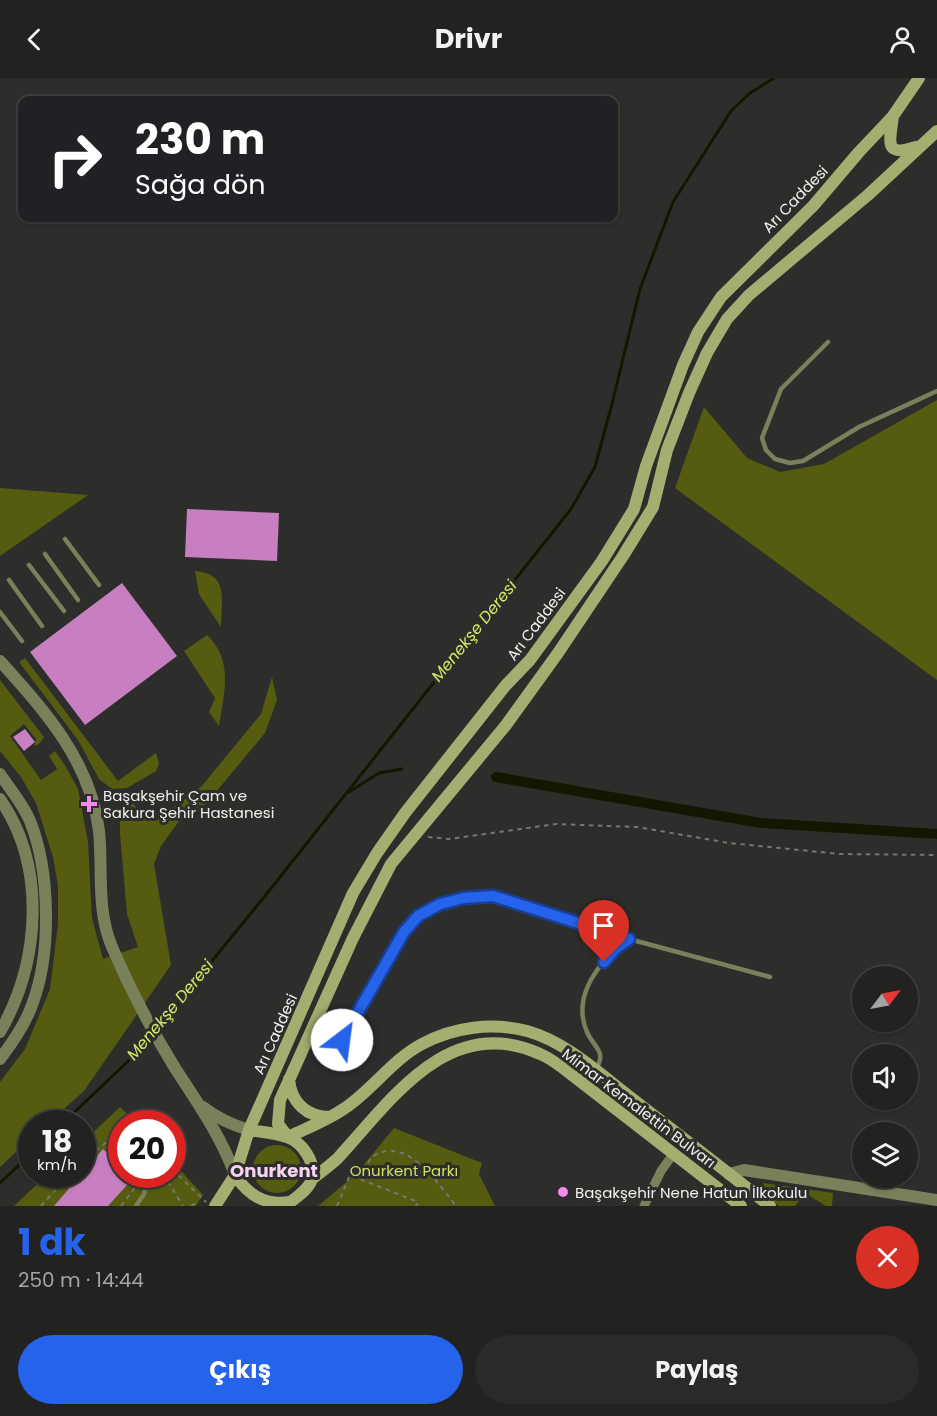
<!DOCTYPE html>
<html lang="tr">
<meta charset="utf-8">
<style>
body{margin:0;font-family:Poppins,sans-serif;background:#2a2a29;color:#f1f3f6;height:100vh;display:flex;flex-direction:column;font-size:22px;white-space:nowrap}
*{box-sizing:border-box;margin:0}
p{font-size:20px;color:#a2a4a5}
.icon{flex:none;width:33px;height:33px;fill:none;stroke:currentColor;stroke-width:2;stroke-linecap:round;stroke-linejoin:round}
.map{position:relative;height:1128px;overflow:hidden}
.side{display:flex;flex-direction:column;background:#222220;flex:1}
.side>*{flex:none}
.hud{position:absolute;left:18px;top:18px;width:600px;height:126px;border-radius:12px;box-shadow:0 2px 4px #0004,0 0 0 2px #3f3f3e;background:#202124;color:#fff;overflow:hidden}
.needle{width:39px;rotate:58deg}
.fabs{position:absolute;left:852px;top:888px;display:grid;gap:12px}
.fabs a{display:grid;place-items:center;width:66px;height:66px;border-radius:50%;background:#222220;box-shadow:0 2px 4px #0004,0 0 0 2px #3f3f3e;font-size:30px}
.speed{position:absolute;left:18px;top:1032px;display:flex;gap:12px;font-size:30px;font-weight:700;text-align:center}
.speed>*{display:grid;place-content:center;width:78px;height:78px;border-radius:50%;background:#222220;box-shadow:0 2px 4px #0004,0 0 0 2px #3f3f3e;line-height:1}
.speed small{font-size:15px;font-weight:400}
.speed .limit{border:9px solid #d22;background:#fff;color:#111}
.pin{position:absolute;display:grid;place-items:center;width:51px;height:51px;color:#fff;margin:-62px -26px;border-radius:50% 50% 50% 0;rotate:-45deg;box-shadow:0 0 6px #0007}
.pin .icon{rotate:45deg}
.me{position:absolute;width:66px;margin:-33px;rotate:30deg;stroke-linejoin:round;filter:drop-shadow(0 0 4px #0008)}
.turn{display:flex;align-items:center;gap:21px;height:126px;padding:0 18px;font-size:27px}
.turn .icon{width:78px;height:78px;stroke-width:2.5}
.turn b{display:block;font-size:42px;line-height:51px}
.round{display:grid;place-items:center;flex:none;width:63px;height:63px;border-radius:32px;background:#2a2a29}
.head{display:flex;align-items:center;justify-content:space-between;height:102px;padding:0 18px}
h1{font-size:36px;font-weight:700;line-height:45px;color:#2563eb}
.button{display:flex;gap:12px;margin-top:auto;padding:12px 18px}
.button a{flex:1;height:69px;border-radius:36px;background:#2563eb;color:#fff;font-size:24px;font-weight:700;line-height:69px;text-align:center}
.button a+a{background:#2a2a29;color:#f1f3f6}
header{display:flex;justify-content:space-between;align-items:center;height:78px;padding:0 18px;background:#222220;font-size:27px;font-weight:700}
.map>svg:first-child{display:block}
</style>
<header><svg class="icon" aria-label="back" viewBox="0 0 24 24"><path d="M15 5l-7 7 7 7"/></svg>Drivr<svg class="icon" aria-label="person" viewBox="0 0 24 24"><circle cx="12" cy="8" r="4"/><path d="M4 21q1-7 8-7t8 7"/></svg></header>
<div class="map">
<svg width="937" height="1128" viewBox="0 0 937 1128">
<rect width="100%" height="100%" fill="#2d2e2b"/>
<path fill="#555c0f" d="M937 322V602L675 410 704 329 747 380 780 394 824 386Z
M0 410 88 417 0 478Z
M195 493C230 496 221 522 221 549L199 516Z
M207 557C234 583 224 615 219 648L209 634 215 620 184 573Z
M25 580 118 703 156 675 159 686 156 693 127 710 112 711 99 701 78 662 19 584Z
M272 599 277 622 265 655 206 726 179 743 161 768 154 786 171 887 84 1013 48 1045 32 1046 31 1060 0 1089V1004L25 971 50 911 58 846V808L53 779 36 725 21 699 0 673V602L44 659 39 666 34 668 36 661 24 646 10 658 41 702 57 691 49 678 55 673 66 689 78 711 88 764 92 840 103 881 138 869 127 836 120 756V740L133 725 146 743 152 739 156 743 201 709 261 636Z
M120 1029 136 1045 122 1046V1096H172L173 1084 203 1117 196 1128H14L47 1097 82 1096 83 1064Z
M394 1050 482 1085 479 1096 495 1128H318L356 1096Z
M253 1091a24 24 0 1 1 48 0a24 24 0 1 1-48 0Z
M763 1105 833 1115 832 1128H826L805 1115 795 1128H779L762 1116Z"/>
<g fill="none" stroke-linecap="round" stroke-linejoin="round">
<path stroke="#141700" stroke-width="3" d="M349 714 379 695 402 691
M156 952 269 813 571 431 595 389 612 326 640 211 673 124 731 33 750 15 774 0
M62 1046 142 970 152 957
M0 1105 32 1075"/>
<path stroke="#141700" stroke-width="10" d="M496 699 761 745 937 756"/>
</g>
<path fill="#c77fc1" d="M187 431 279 435 277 483 185 479Z
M122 505 177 578 85 647 30 574Z
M25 651 35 664 24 673 13 659Z
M103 1071 122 1088V1096H137L108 1128H54Z"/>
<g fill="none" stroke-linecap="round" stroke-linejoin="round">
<path stroke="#767674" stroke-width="2" stroke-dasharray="4.5 4.5" stroke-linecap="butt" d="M428 759 449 761 556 746 637 749 729 765 840 776 937 777
M82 1085 110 1061 122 1056
M172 1091 206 1124
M163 1096 183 1128
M363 1102C365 1090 367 1080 379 1075 410 1062 440 1108 456 1128
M41 1128 70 1096
M121 1128 134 1111 139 1096
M191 1128 194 1126 196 1128
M337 1128 350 1097 418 1124 416 1128"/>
<path stroke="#7a805a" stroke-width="4.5" d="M828 264 781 311 762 360 766 372 775 381 790 385 803 383 859 349 937 313
M65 461 99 507
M45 476 78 522
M29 487 64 533
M9 502 42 548
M0 534 22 563
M307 964 324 969H333L342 962 404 854 418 838 440 826 464 820 493 818 629 861 770 899
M596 991C607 973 594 970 587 954 571 917 600 882 629 861
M136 1128 144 1116 150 1096"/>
<path stroke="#7a805a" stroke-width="9" d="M644 1128 661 1093 674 1075"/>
<path stroke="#7a805a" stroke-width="12" d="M0 583C45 633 91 684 99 753 103 792 96 831 112 869 130 911 151 951 175 990 197 1024 221 1058 235 1097
M0 696C10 711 23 726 30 743 50 793 52 875 32 927 25 947 13 964 0 981
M0 721C47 789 40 884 0 954
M203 1029C217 1040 232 1047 249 1052
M729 1096 744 1092 937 1122"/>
<path stroke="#a5ae70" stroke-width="12" d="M893 38C890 63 883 80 916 69
M289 1001C291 1025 307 1039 330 1039
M249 1052C261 1054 275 1055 287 1059 302 1064 316 1084 312 1101 309 1112 294 1121 285 1128
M288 1059 278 1046 280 1022 353 860 391 786 506 647 558 575 623 478 653 429 667 372 689 315 707 275 727 241 749 217 868 117 937 53
M288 1059C307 1050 328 1042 345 1030 372 1012 392 982 422 966 454 949 492 944 527 953 567 964 601 997 634 1022 679 1057 725 1092 770 1128
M235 1097C248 1117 265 1128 290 1124
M312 1101C320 1095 329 1088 337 1081 390 1024 448 934 540 976 548 979 556 985 563 990L741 1128
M215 1128 235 1097 249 1052 353 815 377 775 405 735 506 607 530 582 602 483 634 431 646 388 683 287 698 254 721 219 813 128 859 74 893 38 919 0"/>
</g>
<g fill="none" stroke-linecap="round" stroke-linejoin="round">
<defs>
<path id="route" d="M342 962 404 854 418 838 440 826 464 820 493 818 629 861 615 871 604 884"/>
</defs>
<use href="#route" stroke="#184099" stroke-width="15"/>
<use href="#route" stroke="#2563eb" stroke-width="10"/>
</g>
<g fill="#f589ee" stroke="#2d2e2b" stroke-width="2">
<path d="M86 717h6v6h6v6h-6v6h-6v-6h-6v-6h6z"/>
<circle cx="563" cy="1114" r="6"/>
</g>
<g text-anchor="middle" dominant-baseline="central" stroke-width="6" stroke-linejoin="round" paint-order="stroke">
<g font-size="15" fill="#f0f0ee" stroke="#2d2e2b">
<text transform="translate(795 121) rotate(-46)">Arı Caddesi</text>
<text transform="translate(536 546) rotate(-53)">Arı Caddesi</text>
<text transform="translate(275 956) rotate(-66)">Arı Caddesi</text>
<text transform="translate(639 1030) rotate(37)">Mimar Kemalettin Bulvarı</text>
</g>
<g font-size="15" fill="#f0f0ee" stroke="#2d2e2b" text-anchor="start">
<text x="103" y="717">Başakşehir Çam ve<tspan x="103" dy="17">Sakura Şehir Hastanesi</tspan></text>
<text x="575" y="1114">Başakşehir Nene Hatun İlkokulu</text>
</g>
<g font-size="15" fill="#d0e05e" stroke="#2d2e2b">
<text x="404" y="1092">Onurkent Parkı</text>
</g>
<g font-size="16" font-style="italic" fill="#d8e867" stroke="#2d2e2b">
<text transform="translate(474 553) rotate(-51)">Menekşe Deresi</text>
<text transform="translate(170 932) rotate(-50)">Menekşe Deresi</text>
</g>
<g font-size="18" font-weight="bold" fill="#f8d3f4" stroke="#2d2e2b">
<text x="274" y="1092">Onurkent</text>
</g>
</g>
</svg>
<div class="fabs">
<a><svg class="needle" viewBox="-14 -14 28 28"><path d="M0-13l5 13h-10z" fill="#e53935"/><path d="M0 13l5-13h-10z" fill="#a2a4a5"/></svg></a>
<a><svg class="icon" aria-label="sound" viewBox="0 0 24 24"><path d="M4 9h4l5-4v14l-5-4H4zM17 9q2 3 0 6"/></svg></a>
<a><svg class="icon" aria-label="layers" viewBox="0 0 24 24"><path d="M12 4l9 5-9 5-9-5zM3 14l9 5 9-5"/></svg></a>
</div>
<div class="speed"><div>18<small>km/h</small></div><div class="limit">20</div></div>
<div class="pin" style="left:604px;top:884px;background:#d93025"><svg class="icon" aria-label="arrive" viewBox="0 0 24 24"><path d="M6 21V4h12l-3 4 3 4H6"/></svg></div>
<svg class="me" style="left:342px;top:962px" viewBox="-20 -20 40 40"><circle r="19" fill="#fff"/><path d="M0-13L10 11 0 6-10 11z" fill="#2563eb"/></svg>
<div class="hud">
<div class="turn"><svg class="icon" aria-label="right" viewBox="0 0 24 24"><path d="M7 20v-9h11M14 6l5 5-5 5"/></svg><div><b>230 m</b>Sağa dön</div></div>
</div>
</div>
<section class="side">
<div class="head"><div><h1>1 dk</h1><p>250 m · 14:44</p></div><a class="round" style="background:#d93025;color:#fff"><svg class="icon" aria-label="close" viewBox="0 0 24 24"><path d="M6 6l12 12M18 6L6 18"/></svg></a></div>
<div class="button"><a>Çıkış</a><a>Paylaş</a></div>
</section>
